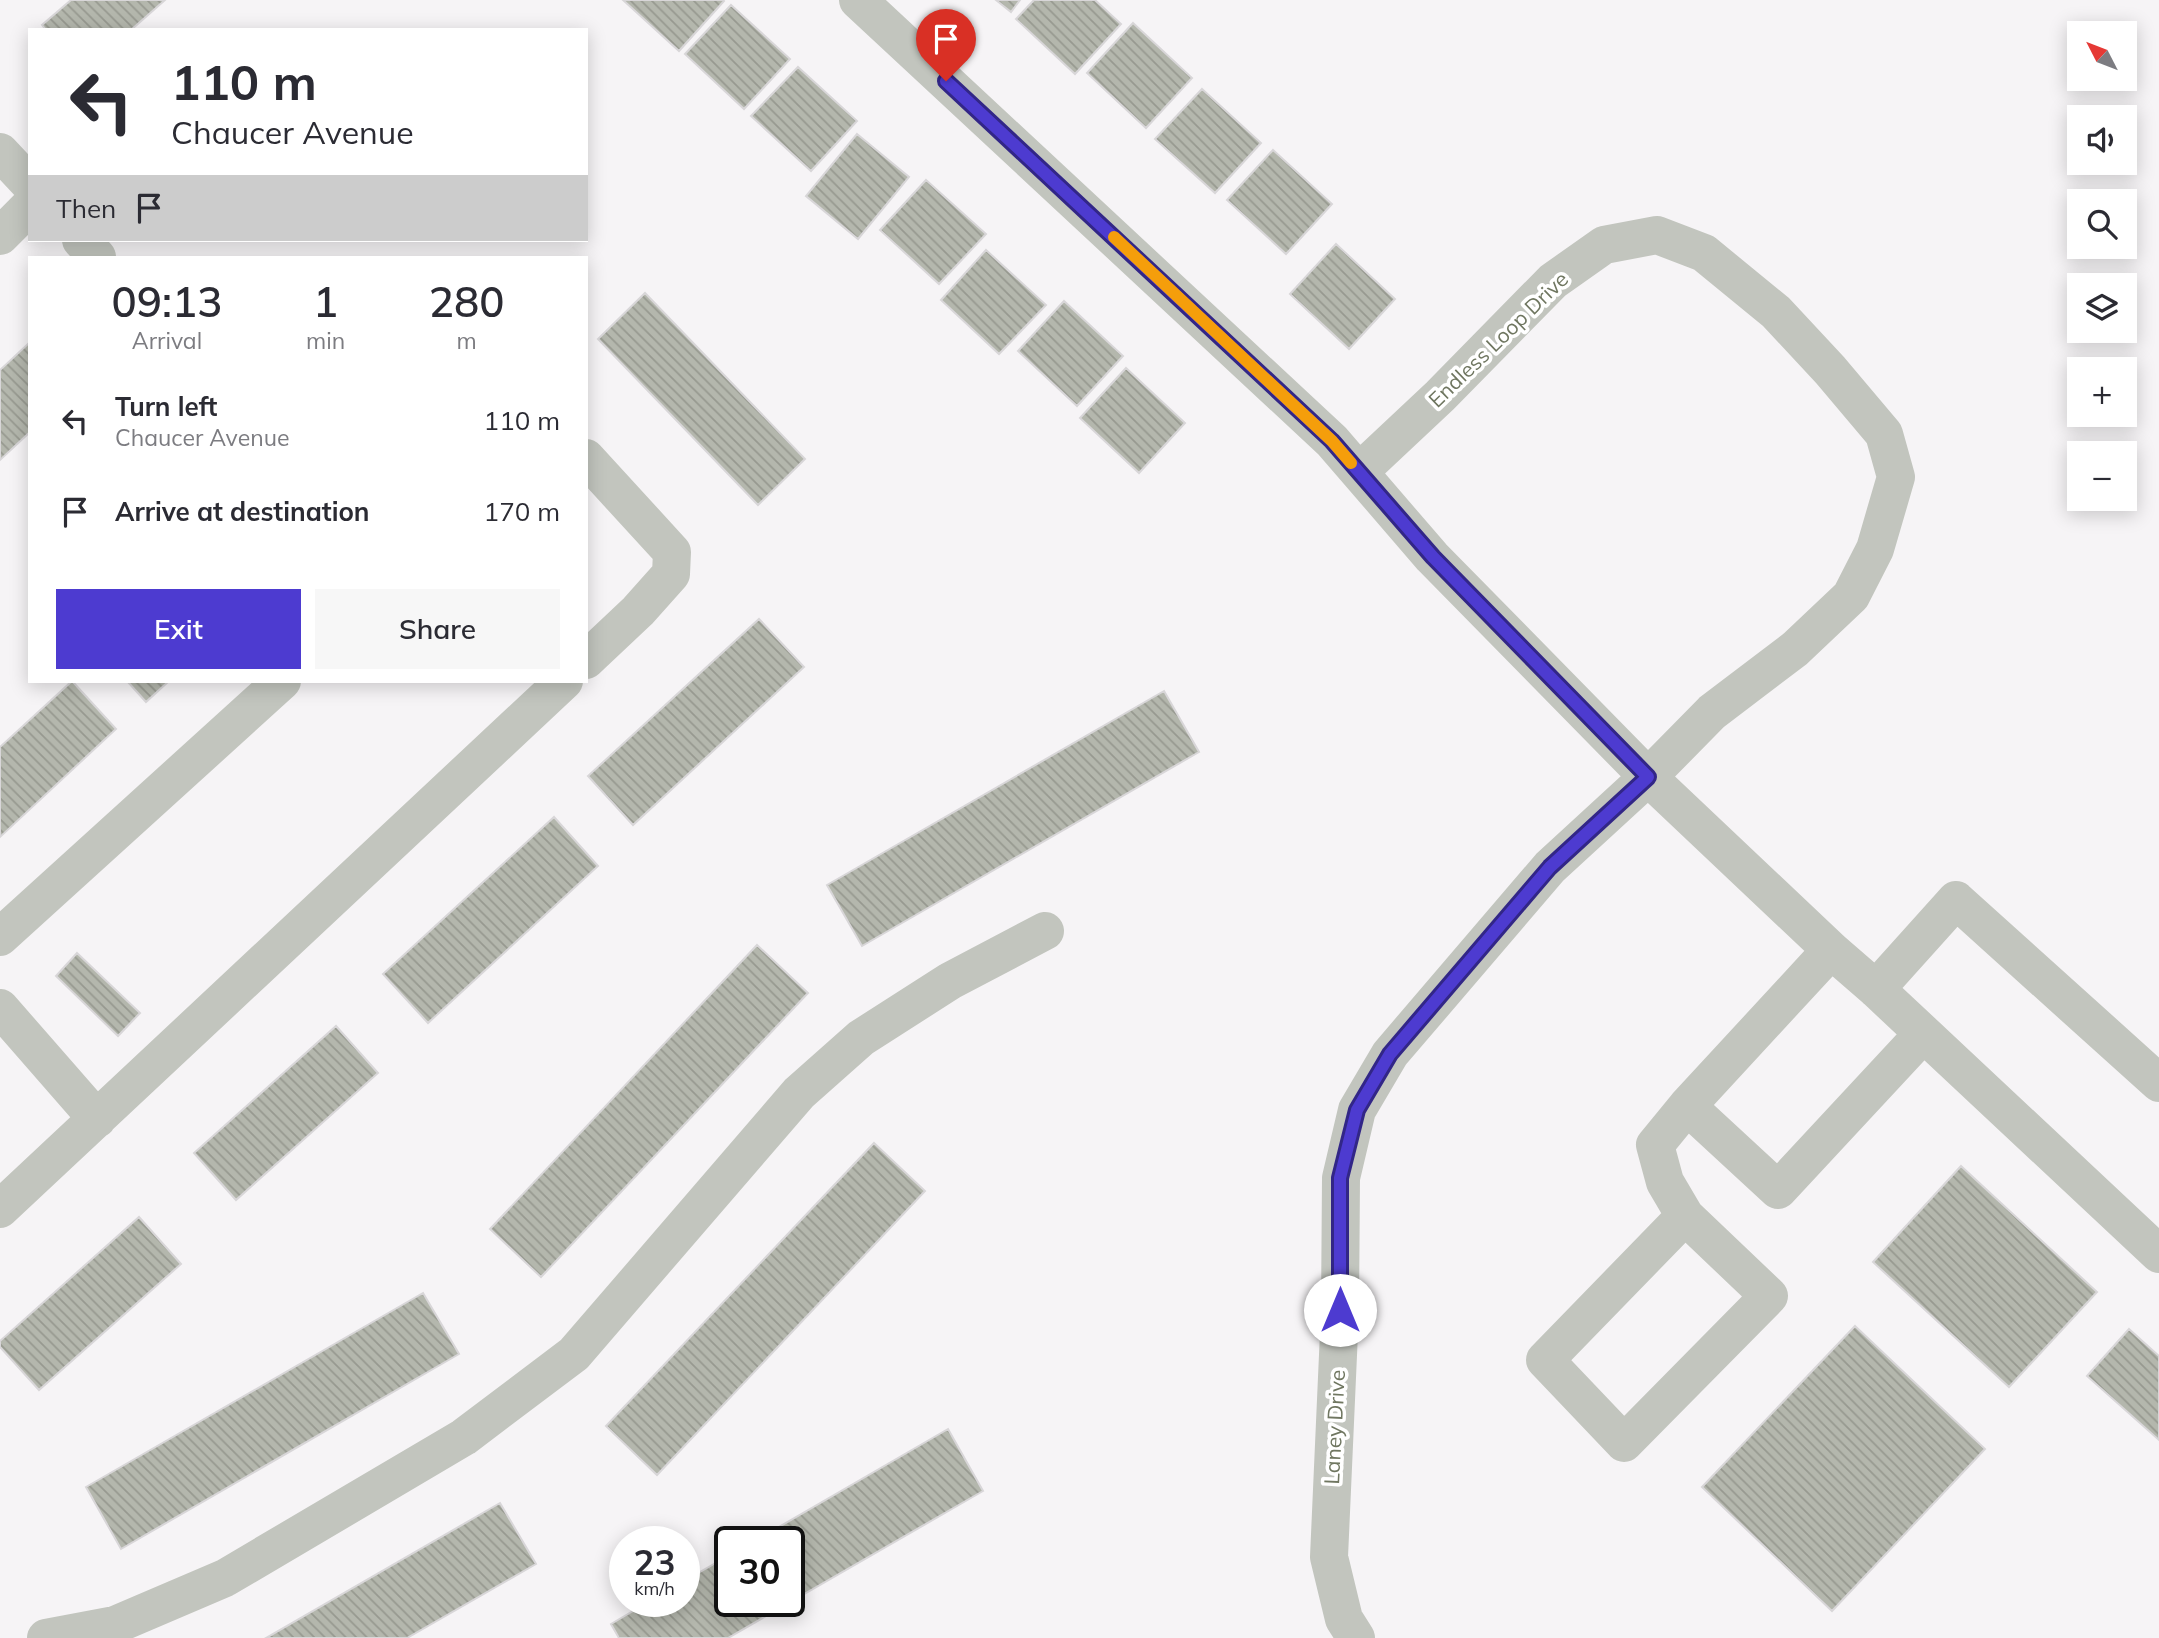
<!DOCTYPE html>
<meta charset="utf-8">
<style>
body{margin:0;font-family:Mulish,sans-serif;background:#f7f7f7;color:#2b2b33;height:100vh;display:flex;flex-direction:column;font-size:26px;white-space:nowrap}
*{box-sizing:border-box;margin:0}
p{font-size:23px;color:#7c7c81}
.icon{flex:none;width:38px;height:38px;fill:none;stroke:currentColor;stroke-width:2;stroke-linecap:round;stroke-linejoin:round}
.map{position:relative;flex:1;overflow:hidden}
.panel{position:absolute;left:28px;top:256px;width:560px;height:427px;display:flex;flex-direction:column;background:#fff;border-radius:0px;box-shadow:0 4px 18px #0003}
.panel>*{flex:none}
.hud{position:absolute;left:28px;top:28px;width:560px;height:214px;border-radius:0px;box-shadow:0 4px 18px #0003;background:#fff;color:#2b2b33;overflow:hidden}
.needle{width:46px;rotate:312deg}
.controls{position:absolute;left:2067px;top:21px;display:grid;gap:14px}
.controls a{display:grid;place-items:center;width:70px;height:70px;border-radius:0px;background:#fff;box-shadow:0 4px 18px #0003;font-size:35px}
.speed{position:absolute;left:609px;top:1526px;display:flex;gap:14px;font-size:35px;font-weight:700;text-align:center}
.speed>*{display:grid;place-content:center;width:91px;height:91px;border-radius:50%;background:#fff;box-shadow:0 4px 18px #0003;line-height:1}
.speed small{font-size:18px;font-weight:400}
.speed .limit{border:4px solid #111;border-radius:10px;background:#fff;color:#111}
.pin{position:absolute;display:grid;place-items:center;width:60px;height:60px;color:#fff;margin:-72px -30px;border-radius:50% 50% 50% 0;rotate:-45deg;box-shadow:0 0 7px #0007}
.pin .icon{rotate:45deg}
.me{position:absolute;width:77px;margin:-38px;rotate:0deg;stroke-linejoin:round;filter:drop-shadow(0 0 5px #0008)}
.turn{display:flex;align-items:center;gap:24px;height:147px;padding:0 28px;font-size:32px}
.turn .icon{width:91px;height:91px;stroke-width:2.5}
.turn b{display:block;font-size:49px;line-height:60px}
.then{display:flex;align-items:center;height:66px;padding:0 28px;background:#0003;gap:14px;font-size:26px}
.eta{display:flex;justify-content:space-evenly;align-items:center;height:119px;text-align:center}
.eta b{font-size:42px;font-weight:600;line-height:49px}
.cta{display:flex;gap:14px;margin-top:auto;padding:14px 28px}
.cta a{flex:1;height:80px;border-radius:0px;background:#4d3bd0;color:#fff;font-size:28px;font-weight:600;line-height:80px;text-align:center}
.cta a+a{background:#f7f7f7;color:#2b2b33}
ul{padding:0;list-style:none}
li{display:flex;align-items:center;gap:21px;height:91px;padding:0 28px}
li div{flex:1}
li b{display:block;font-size:26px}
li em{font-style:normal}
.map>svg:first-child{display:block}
</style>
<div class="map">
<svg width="2159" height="1638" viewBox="0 0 2159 1638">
<defs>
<pattern id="building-back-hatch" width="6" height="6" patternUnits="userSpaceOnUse" patternTransform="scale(1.75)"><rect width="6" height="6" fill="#b4b7ad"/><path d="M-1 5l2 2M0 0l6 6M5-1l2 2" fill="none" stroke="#979990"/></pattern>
</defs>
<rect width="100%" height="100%" fill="#f6f4f6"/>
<path fill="url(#building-back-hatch)" stroke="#d8d6d8" stroke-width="2" d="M71 0H165L131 30H46L42 25Z
M623 0H723L724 1 679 51Z
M996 0H1020L1011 12Z
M1034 0H1095L1121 24 1075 74 1016 19Z
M731 5 790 59 744 109 685 54Z
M1133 23 1192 78 1146 128 1087 73Z
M798 67 857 121 811 171 751 116Z
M1202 89 1261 143 1215 193 1155 139Z
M857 134 909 177 858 239 806 196Z
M1273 150 1332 204 1286 254 1227 200Z
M926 180 986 234 939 284 880 230Z
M1336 244 1395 299 1349 349 1290 294Z
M986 250 1046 305 999 354 941 300Z
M645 293 805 459 758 505 598 339Z
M1064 301 1123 356 1077 406 1018 351Z
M30 342V432L0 460V370Z
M1126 368 1185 423 1139 473 1080 418Z
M759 619 804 667 633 825 588 776Z
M72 681 116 729 0 837V747Z
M127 681H169L146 702Z
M1164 691 1199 752 862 946 827 885Z
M554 817 598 866 428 1023 383 974Z
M757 945 808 993 541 1277 490 1229Z
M77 953 140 1013 118 1036 56 976Z
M336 1026 378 1073 236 1200 194 1153Z
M874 1143 925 1191 657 1475 606 1426Z
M1961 1166 2097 1292 2009 1387 1873 1262Z
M139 1217 181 1264 39 1390 0 1347V1341Z
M423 1293 459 1354 121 1549 86 1487Z
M1855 1326 1985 1449 1832 1611 1702 1487Z
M2129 1329 2159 1356V1440L2087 1376Z
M948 1429 983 1491 728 1638H619L611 1624 650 1601H684V1581L730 1555V1601H789V1542H753Z
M500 1503 536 1564 407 1638H266Z"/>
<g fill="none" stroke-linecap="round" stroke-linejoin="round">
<path stroke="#c2c5be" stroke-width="38" d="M858 0 1332 441 1432 557 1648 777 1831 950 1876 989 2159 1254
M0 152 30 184
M0 236 30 206
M81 240 97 257
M586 458 672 552 671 574 638 611 586 660
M0 937 282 681
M1876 989 1956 900 2159 1083
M0 1008 97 1119
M1687 1106 1778 1190 1923 1034
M0 1209 564 681
M1685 1216 1769 1296 1624 1443 1545 1360 1685 1216 1665 1182 1655 1145 1687 1106 1831 950
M46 1638 115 1625 225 1578 464 1437 574 1354 799 1093 861 1038 950 981 1045 931
M1356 1638 1344 1619 1329 1557 1340 1310 1341 1178 1357 1110 1390 1054 1550 867 1648 777 1712 712 1795 649 1851 596 1875 549 1896 477 1884 434 1830 370 1776 312 1704 253 1657 235 1604 245 1553 281 1440 396 1359 472"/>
</g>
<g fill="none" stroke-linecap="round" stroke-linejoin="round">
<defs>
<path id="route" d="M946 81 1332 441 1433 557 1648 777 1550 867 1532 888 1390 1054 1357 1110 1340 1178V1310"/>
</defs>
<use href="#route" stroke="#322687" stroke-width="18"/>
<use href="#route" stroke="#4d3bd0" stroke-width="12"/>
<path stroke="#f59e0b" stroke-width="12" d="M1114 237 1332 441 1351 463"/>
</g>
<g text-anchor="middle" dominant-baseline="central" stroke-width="7" stroke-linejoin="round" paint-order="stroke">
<g font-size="21" fill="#6f7660" stroke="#fff">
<text transform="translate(1498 339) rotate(-44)">Endless Loop Drive</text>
<text transform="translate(1334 1427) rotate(-87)">Laney Drive</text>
</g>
</g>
</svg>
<div class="controls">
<a><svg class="needle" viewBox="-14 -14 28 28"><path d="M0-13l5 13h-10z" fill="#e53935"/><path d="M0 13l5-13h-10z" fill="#7c7c81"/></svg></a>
<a><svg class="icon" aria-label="sound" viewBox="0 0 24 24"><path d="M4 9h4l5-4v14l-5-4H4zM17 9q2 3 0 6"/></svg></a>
<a><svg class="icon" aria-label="search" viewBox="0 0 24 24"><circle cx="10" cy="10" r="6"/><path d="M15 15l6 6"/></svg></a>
<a><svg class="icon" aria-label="layers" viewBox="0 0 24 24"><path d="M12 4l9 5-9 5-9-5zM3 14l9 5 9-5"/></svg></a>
<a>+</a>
<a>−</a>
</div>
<div class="speed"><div>23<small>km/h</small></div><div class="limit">30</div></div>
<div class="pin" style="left:946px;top:81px;background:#d93025"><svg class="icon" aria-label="arrive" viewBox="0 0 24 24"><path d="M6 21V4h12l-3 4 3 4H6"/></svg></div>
<svg class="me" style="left:1340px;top:1310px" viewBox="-20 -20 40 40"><circle r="19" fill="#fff"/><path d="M0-13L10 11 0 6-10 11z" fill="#4d3bd0"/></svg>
<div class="hud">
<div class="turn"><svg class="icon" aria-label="left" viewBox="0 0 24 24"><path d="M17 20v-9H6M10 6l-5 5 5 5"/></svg><div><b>110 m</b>Chaucer Avenue</div></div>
<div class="then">Then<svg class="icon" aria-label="arrive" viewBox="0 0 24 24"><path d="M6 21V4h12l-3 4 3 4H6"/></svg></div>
</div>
<section class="panel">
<div class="eta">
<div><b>09:13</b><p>Arrival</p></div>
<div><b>1</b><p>min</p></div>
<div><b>280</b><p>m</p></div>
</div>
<ul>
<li><svg class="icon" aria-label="left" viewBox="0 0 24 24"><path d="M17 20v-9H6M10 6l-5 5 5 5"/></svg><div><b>Turn left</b><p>Chaucer Avenue</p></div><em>110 m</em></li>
<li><svg class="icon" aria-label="arrive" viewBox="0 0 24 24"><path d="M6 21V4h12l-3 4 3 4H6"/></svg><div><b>Arrive at destination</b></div><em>170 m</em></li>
</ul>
<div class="cta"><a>Exit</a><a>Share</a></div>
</section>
</div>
